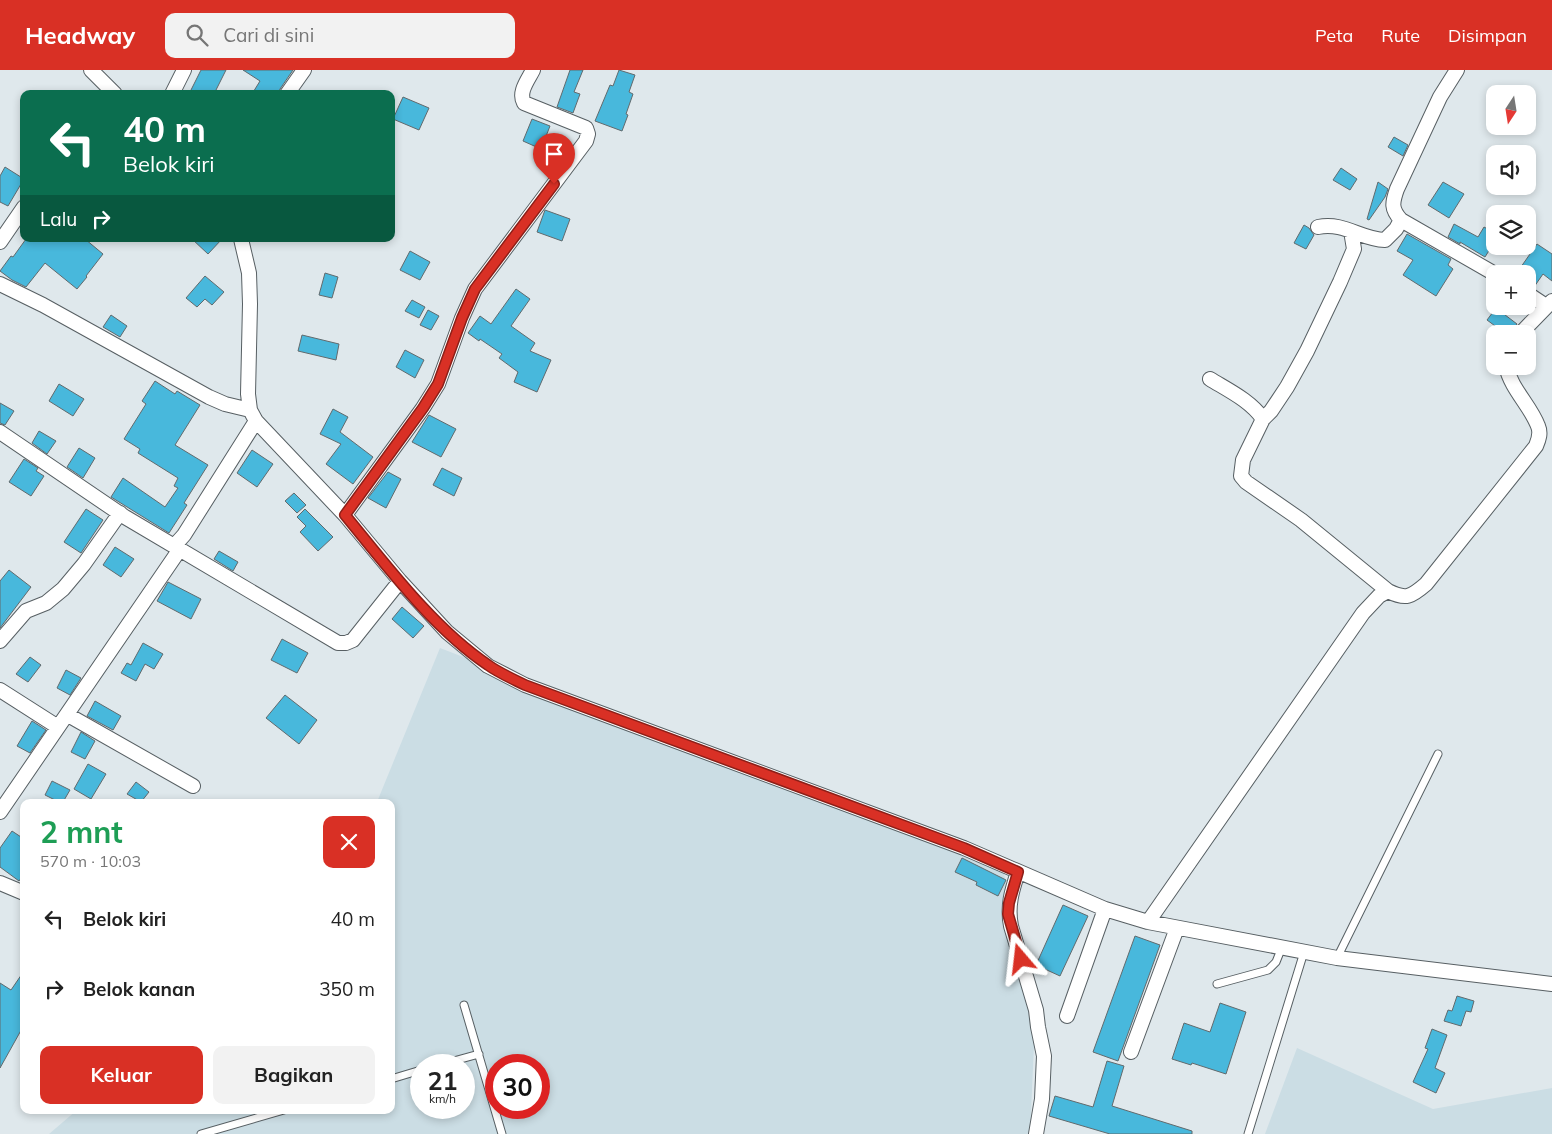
<!DOCTYPE html>
<html lang="id">
<meta charset="utf-8">
<style>
body{margin:0;font-family:Mulish,sans-serif;background:#f2f2f2;color:#222;height:100vh;display:flex;flex-direction:column;font-size:19px;white-space:nowrap}
*{box-sizing:border-box;margin:0}
p{font-size:16px;color:#767676}
.icon{flex:none;width:28px;height:28px;fill:none;stroke:currentColor;stroke-width:2;stroke-linecap:round;stroke-linejoin:round}
.map{position:relative;flex:1;overflow:hidden}
.side{position:absolute;left:20px;top:729px;width:375px;height:315px;display:flex;flex-direction:column;background:#fff;border-radius:10px;box-shadow:0 2px 8px #0003}
.side>*{flex:none}
.guide{position:absolute;left:20px;top:20px;width:375px;height:152px;border-radius:10px;box-shadow:0 2px 8px #0003;background:#0b6e4f;color:#fff;overflow:hidden}
.needle{width:32px;rotate:192deg}
.fabs{position:absolute;left:1486px;top:15px;display:grid;gap:10px}
.fabs a{display:grid;place-items:center;width:50px;height:50px;border-radius:10px;background:#fff;box-shadow:0 2px 8px #0003;font-size:25px}
.speed{position:absolute;left:410px;top:984px;display:flex;gap:10px;font-size:25px;font-weight:700;text-align:center}
.speed>*{display:grid;place-content:center;width:65px;height:65px;border-radius:50%;background:#fff;box-shadow:0 2px 8px #0003;line-height:1}
.speed small{font-size:12px;font-weight:400}
.speed .limit{border:8px solid #d22;background:#fff;color:#111}
.pin{position:absolute;display:grid;place-items:center;width:42px;height:42px;color:#fff;margin:-51px -21px;border-radius:50% 50% 50% 0;rotate:-45deg;box-shadow:0 0 5px #0007}
.pin .icon{rotate:45deg}
.me{position:absolute;width:55px;margin:-28px;rotate:343deg;stroke-linejoin:round;filter:drop-shadow(0 0 4px #0008)}
.turn{display:flex;align-items:center;gap:18px;height:105px;padding:0 20px;font-size:22px}
.turn .icon{width:65px;height:65px;stroke-width:2.5}
.turn b{display:block;font-size:35px;line-height:42px}
.then{display:flex;align-items:center;height:48px;padding:0 20px;background:#0003;gap:10px;font-size:19px}
.round{display:grid;place-items:center;flex:none;width:52px;height:52px;border-radius:10px;background:#f2f2f2}
.overview{display:flex;align-items:center;justify-content:space-between;height:85px;padding:0 20px}
h1{font-size:30px;font-weight:700;line-height:38px;color:#1e9e55}
.primary-button{display:flex;gap:10px;margin-top:auto;padding:10px 20px}
.primary-button a{flex:1;height:58px;border-radius:10px;background:#d93025;color:#fff;font-size:20px;font-weight:700;line-height:58px;text-align:center}
.primary-button a+a{background:#f2f2f2;color:#222}
ul{padding:0;list-style:none}
li{display:flex;align-items:center;gap:15px;height:70px;padding:0 20px}
li div{flex:1}
li b{display:block;font-size:19px}
li em{font-style:normal}
header{display:flex;align-items:center;gap:30px;box-sizing:border-box;height:70px;padding:0 25px;background:#d93025;color:#fff}
header strong{font-size:24px}
nav{display:flex;gap:28px;margin-inline-start:auto;font-size:18px}
.search{width:350px;height:45px;background:#f2f2f2;display:flex;align-items:center;gap:12px;box-sizing:border-box;padding:0 18px;border-radius:10px;color:#767676;font-size:19px}
.map>svg:first-child{display:block}
</style>
<header>
<strong>Headway</strong>
<div class="search"><svg class="icon" aria-label="search" viewBox="0 0 24 24"><circle cx="10" cy="10" r="6"/><path d="M15 15l6 6"/></svg>Cari di sini</div>
<nav><a>Peta</a><a>Rute</a><a>Disimpan</a></nav>
</header>
<div class="map">
<svg width="1552" height="1064" viewBox="0 0 1552 1064">
<rect width="100%" height="100%" fill="#dfe8ec"/>
<path fill="#cbdde4" fill-rule="evenodd" d="M440 578 1002 794 1035 954 1030 1064H49L77 1040H391V732H377ZM421 995H464V1038H421ZM496 995H539V1038H496Z
M1297 978 1433 1039 1552 1018V1064H1265Z"/>
<path fill="#48b8dc" stroke="#616a6d" d="M201 0H226L214 24H189Z
M243 0H293L280 19 278 24H252L260 11Z
M570 0H583L574 22 580 24 573 43 557 37Z
M619 0 635 5 629 22 633 24 626 44 628 45 622 61 595 51 610 15 613 16Z
M403 27 429 38 419 60 393 49Z
M532 49 550 56 541 79 523 71Z
M1394 67 1408 75 1403 86 1388 77Z
M547 74 566 81 553 100 538 94Z
M5 97 24 109 8 136 0 132V106Z
M1341 98 1357 109 1350 120 1333 110Z
M1378 112 1388 119 1385 127 1369 150 1367 149Z
M1443 112 1464 124 1449 148 1428 135Z
M545 140 570 149 562 171 537 162Z
M1454 154 1478 167 1484 157 1495 163V171L1485 187 1460 172V174L1448 167Z
M1304 155 1309 158 1314 165 1306 179 1294 173Z
M1407 164 1451 189 1448 195 1453 199 1436 226 1403 205 1413 190 1397 181Z
M26 169H85L103 184 86 206 87 207 77 219 45 193 26 217 12 210 0 201 11 186 13 187Z
M192 169H222L208 184Z
M1537 174 1552 184V211L1543 204 1534 217 1528 215V204H1516Z
M410 181 430 192 420 210 400 200Z
M325 203 338 207 332 228 319 225Z
M205 206 224 222 212 235 205 229 197 237 186 228Z
M516 219 530 229 511 256 535 273 530 281 551 290 537 322 514 312 518 302 499 288 502 284 480 269 479 271 468 263 480 246 491 254Z
M412 230 425 237 419 248 405 241Z
M1496 238 1517 254 1510 264H1506L1487 250Z
M428 240 439 246 431 260 420 255Z
M111 245 127 256 120 267 103 257Z
M302 265 339 274 336 290 298 281Z
M405 280 424 290 415 308 396 297Z
M155 311 175 324 177 321 200 335 175 375 208 395 184 433 187 435 169 463 111 427 123 408 165 437 178 418 174 416 178 408 138 383 140 379 124 369 146 334 142 331Z
M59 314 84 329 73 346 49 331Z
M0 333 14 341 5 355 0 353Z
M333 339 348 347 340 362 373 387 353 414 326 394 341 374 320 364Z
M429 345 456 359 441 387 412 372Z
M39 361 56 371 47 384 32 373Z
M79 378 95 388 83 408 67 397Z
M252 380 273 394 257 417 237 403Z
M24 389 38 398 36 401 44 406 31 426 9 412Z
M442 398 462 408 454 426 433 415Z
M388 402 401 409 386 438 368 428Z
M294 423 306 435 297 443 285 431Z
M86 439 103 450 81 483 64 472Z
M305 439 333 467 318 481 300 462 306 456 297 447Z
M115 477 134 489 121 507 103 495Z
M219 481 238 492 233 501 214 489Z
M9 500 31 517 0 558V511Z
M168 512 201 529 191 549 157 531Z
M402 537 424 556 413 568 392 549Z
M282 569 308 583 297 603 271 590Z
M143 573 163 584 154 599 145 594 136 611 121 603 127 593 131 595Z
M30 587 41 595 28 612 16 604Z
M66 600 81 608 70 625 57 618Z
M285 625 317 650 299 674 266 648Z
M95 631 121 646 113 660 87 646Z
M32 651 46 660 30 683 17 676Z
M81 662 95 671 85 689 71 682Z
M88 694 106 704 91 729 74 719Z
M52 711 70 720 63 732H59L45 725Z
M136 712 149 722 141 732 127 724Z
M12 761 24 769V804L19 811 0 797V778Z
M962 788 1006 810 998 826 976 815 977 812 955 802Z
M1063 835 1088 846 1060 906 1036 895Z
M1135 866 1160 875 1118 991 1093 982Z
M24 901V955L0 998V913L11 920Z
M1457 926 1474 931 1471 942 1466 941 1461 956 1444 951 1448 940 1452 941Z
M1220 933 1246 942 1226 1004 1192 993 1191 995 1172 989 1184 953 1210 962Z
M1432 959 1447 965 1435 998 1445 1003 1436 1023 1413 1012 1428 979 1425 978Z
M1107 991 1124 996 1112 1036 1192 1061V1064H1110L1049 1046 1055 1026 1093 1037Z"/>
<g fill="none" stroke-linecap="round" stroke-linejoin="round">
<defs>
<path id="service" d="M1337 888 1438 684
M1217 914 1268 900 1276 892 1282 877
M464 935 502 1064
M439 995 479 984
M391 1009 421 1000
M201 1064 284 1040
M1248 1064 1304 882"/>
<path id="minor" d="M91 0 115 24
M1457 0 1440 27 1397 119C1392 133 1391 139 1401 150L1495 204
M172 24 184 0
M287 24 304 0
M1318 157C1345 152 1360 169 1385 170L1396 159 1401 150
M241 169 249 203 250 234 248 324 250 340 256 351 345 445 400 511 447 562 488 596 525 615 964 778 1105 839 1148 852 1337 888 1552 914
M0 172 24 137
M0 214 43 235 209 327 225 334 250 340
M1528 224 1546 236
M1520 264 1552 231
M1210 309C1228 320 1251 331 1263 349L1243 390 1241 406 1246 412 1301 450 1388 521
M1263 349 1271 341 1287 317 1307 281 1340 212 1354 179 1351 161
M0 362 125 447 338 573H346L353 570 400 511
M345 445 423 338 438 314 462 248 475 219 586 71 588 64 586 58 524 33C518 22 528 10 533 0
M175 475 184 465 256 351
M0 571 26 541 46 533 63 519 84 494 120 443
M0 620 58 657
M68 645 193 716
M0 742 180 479
M1018 802C1012 820 1007 836 1011 856L1036 940 1038 957 1044 986 1042 1029 1036 1064
M0 813 24 823
M1148 852 1363 543 1379 526 1388 521C1406 530 1411 527 1426 514L1536 376C1539 369 1541 363 1538 356 1530 335 1511 319 1506 296
M1067 946 1105 839
M1131 982 1177 858"/>
</defs>
<use href="#service" stroke="#575f63" stroke-width="9"/>
<use href="#minor" stroke="#575f63" stroke-width="16"/>
<use href="#service" stroke="#fff" stroke-width="7"/>
<use href="#minor" stroke="#fff" stroke-width="14"/>
</g>
<g fill="none" stroke-linecap="round" stroke-linejoin="round">
<defs>
<path id="route" d="M554 114 475 219 462 248 438 314 423 338 345 445C386 495 434 559 488 595 499 603 513 609 525 615L964 778 1018 802 1009 833 1008 844 1021 889"/>
</defs>
<use href="#route" stroke="#8d1f18" stroke-width="12"/>
<use href="#route" stroke="#d93025" stroke-width="9"/>
</g>
</svg>
<div class="fabs">
<a><svg class="needle" viewBox="-14 -14 28 28"><path d="M0-13l5 13h-10z" fill="#e53935"/><path d="M0 13l5-13h-10z" fill="#767676"/></svg></a>
<a><svg class="icon" aria-label="sound" viewBox="0 0 24 24"><path d="M4 9h4l5-4v14l-5-4H4zM17 9q2 3 0 6"/></svg></a>
<a><svg class="icon" aria-label="layers" viewBox="0 0 24 24"><path d="M12 4l9 5-9 5-9-5zM3 14l9 5 9-5"/></svg></a>
<a>+</a>
<a>−</a>
</div>
<div class="speed"><div>21<small>km/h</small></div><div class="limit">30</div></div>
<div class="pin" style="left:554px;top:114px;background:#d93025"><svg class="icon" aria-label="arrive" viewBox="0 0 24 24"><path d="M6 21V4h12l-3 4 3 4H6"/></svg></div>
<svg class="me" style="left:1021px;top:889px" viewBox="-20 -20 40 40"><path d="M0-17L14 15 0 8-14 15z" fill="#d93025" stroke="#fff" stroke-width="4"/></svg>
<div class="guide">
<div class="turn"><svg class="icon" aria-label="left" viewBox="0 0 24 24"><path d="M17 20v-9H6M10 6l-5 5 5 5"/></svg><div><b>40 m</b>Belok kiri</div></div>
<div class="then">Lalu<svg class="icon" aria-label="right" viewBox="0 0 24 24"><path d="M7 20v-9h11M14 6l5 5-5 5"/></svg></div>
</div>
<section class="side">
<div class="overview"><div><h1>2 mnt</h1><p>570 m · 10:03</p></div><a class="round" style="background:#d93025;color:#fff"><svg class="icon" aria-label="close" viewBox="0 0 24 24"><path d="M6 6l12 12M18 6L6 18"/></svg></a></div>
<ul>
<li><svg class="icon" aria-label="left" viewBox="0 0 24 24"><path d="M17 20v-9H6M10 6l-5 5 5 5"/></svg><div><b>Belok kiri</b></div><em>40 m</em></li>
<li><svg class="icon" aria-label="right" viewBox="0 0 24 24"><path d="M7 20v-9h11M14 6l5 5-5 5"/></svg><div><b>Belok kanan</b></div><em>350 m</em></li>
</ul>
<div class="primary-button"><a>Keluar</a><a>Bagikan</a></div>
</section>
</div>
